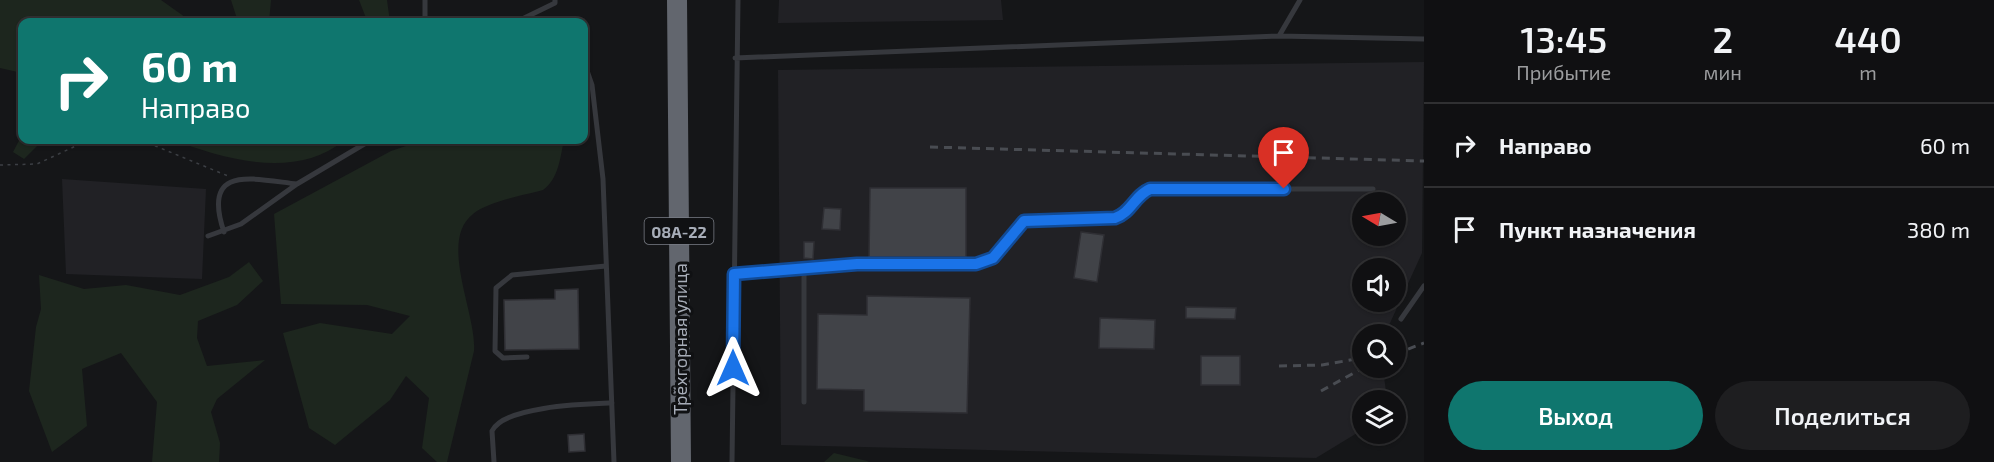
<!DOCTYPE html>
<html lang="ru">
<meta charset="utf-8">
<style>
body{margin:0;font-family:"Exo 2",sans-serif;background:#1e1e20;color:#f1f3f6;height:100vh;display:flex;flex-direction:column;font-size:22px;white-space:nowrap}
*{box-sizing:border-box;margin:0}
p{font-size:20px;color:#9c9d9f}
.icon{flex:none;width:33px;height:33px;fill:none;stroke:currentColor;stroke-width:2;stroke-linecap:round;stroke-linejoin:round}
.map{position:relative;flex:1;overflow:hidden}
.sheet{display:flex;flex-direction:column;background:#101012;width:570px}
.sheet>*{flex:none}
.top-card{position:absolute;left:18px;top:18px;width:570px;height:126px;border-radius:12px;box-shadow:0 2px 4px #0004,0 0 0 2px #303032;background:#0f766e;color:#fff;overflow:hidden}
.needle{width:39px;rotate:280deg}
.tools{position:absolute;left:1352px;top:192px;display:grid;gap:12px}
.tools a{display:grid;place-items:center;width:54px;height:54px;border-radius:50%;background:#101012;box-shadow:0 2px 4px #0004,0 0 0 2px #303032;font-size:30px}
.pin{position:absolute;display:grid;place-items:center;width:51px;height:51px;color:#fff;margin:-62px -26px;border-radius:50% 50% 50% 0;rotate:-45deg;box-shadow:0 0 6px #0007}
.pin .icon{rotate:45deg}
.me{position:absolute;width:66px;margin:-33px;rotate:0deg;stroke-linejoin:round;filter:drop-shadow(0 0 4px #0008)}
.turn{display:flex;align-items:center;gap:21px;height:126px;padding:0 24px;font-size:27px}
.turn .icon{width:78px;height:78px;stroke-width:2.5}
.turn b{display:block;font-size:42px;line-height:51px}
.eta{display:flex;justify-content:space-evenly;align-items:center;height:102px;text-align:center}
.eta b{font-size:36px;font-weight:600;line-height:42px}
.button{display:flex;gap:12px;margin-top:auto;padding:12px 24px}
.button a{flex:1;height:69px;border-radius:36px;background:#0f766e;color:#fff;font-size:24px;font-weight:600;line-height:69px;text-align:center}
.button a+a{background:#1e1e20;color:#f1f3f6}
ul{padding:0;list-style:none}
li{display:flex;align-items:center;gap:18px;height:84px;padding:0 24px;border-top:2px solid #303032}
li div{flex:1}
li b{display:block;font-size:22px}
li em{font-style:normal}
main{display:flex;flex:1;min-height:0}
.map>svg:first-child{display:block}
</style>
<main>
<div class="map">
<svg width="1424" height="462" viewBox="0 0 1424 462">
<rect width="100%" height="100%" fill="#151618"/>
<path fill="#212125" fill-rule="evenodd" d="M779 0H1001L1003 20 778 23Z
M1424 62 1422 253 1385 334H1362V368H1383L1387 400H1362V430L1316 458 781 445 778 70ZM1362 202H1395V236H1362ZM1362 268H1395V302H1362Z
M62 179 206 189 202 279 66 274Z"/>
<path fill="#1d261e" d="M0 0H161L192 22H22V73L0 68Z
M231 0H271L269 22H238Z
M359 0H387L390 22H365L366 18Z
M22 135V140H49L41 142 24 159 13 152Z
M173 140H345C295 180 228 160 173 140Z
M424 140H564C560 158 559 178 543 190 524 195 487 202 473 214 438 241 477 314 474 351L447 462H437L422 448 429 398 406 376 390 400 335 445 309 428 283 333 320 323 392 334 410 316 367 305 281 304 274 214 391 151Z
M249 262 263 281 237 305 198 321 197 338 207 366 265 360 217 399 211 412 220 443 219 462H152L157 402 121 353 82 369 87 426 52 452 29 391 36 327 41 309 39 275 84 289 126 285 180 295 229 277Z
M834 453 867 461 869 462H824Z"/>
<path fill="#414348" stroke="#2f2f34" stroke-width="1.5" d="M870 188H966V257H869Z
M824 208 841 209 840 230 822 229Z
M1081 232 1104 235 1097 282 1074 278Z
M804 242H814L813 259 804 258Z
M578 289 579 349 505 350 504 300 555 299V290Z
M867 296 970 298 967 413 864 411V390L817 389 818 314 867 315Z
M1186 307 1236 308 1235 319 1186 318Z
M1100 318 1155 320 1154 349 1099 348Z
M1201 356H1240V385H1201Z
M584 434 585 451 569 452 568 435Z"/>
<g fill="none" stroke-linecap="round" stroke-linejoin="round">
<path stroke="#3c3f44" stroke-width="1.5" stroke-dasharray="3 4.5" stroke-linecap="butt" d="M141 140 228 176
M0 165 37 164 80 144 96 141 138 140"/>
<path stroke="#36383d" stroke-width="5" d="M425 0V22
M516 22 555 3V0
M1279 36 1424 39
M735 58 1279 36 1300 0
M584 62 592 85 603 179 614 462
M224 232C201 164 253 179 297 184
M208 236 241 224 297 184 371 140
M733 274 857 264 985 262 993 258 1024 221 1115 218C1131 213 1135 195 1150 189H1373
M1401 319 1424 286
M527 357 503 358 495 351 496 288 512 275 606 266
M804 402V269
M494 462 492 431C504 406 585 404 612 403
M732 462 738 0"/>
<path stroke="#62666e" stroke-width="20" d="M677 0 681 462"/>
<path stroke="#494c52" stroke-width="3" stroke-dasharray="8 6" stroke-linecap="butt" d="M930 147 1424 161
M1395 354 1424 343
M1279 366 1322 365 1362 358
M1321 391 1363 368"/>
</g>
<g fill="none" stroke-linecap="round" stroke-linejoin="round">
<defs>
<path id="route" d="M733 368 734 274 857 264H976L993 258 1024 221 1115 218C1131 213 1135 195 1150 189H1284"/>
</defs>
<use href="#route" stroke="#114b97" stroke-width="15"/>
<use href="#route" stroke="#1a73e8" stroke-width="10"/>
</g>
<g text-anchor="middle" dominant-baseline="central" stroke-width="6" stroke-linejoin="round" paint-order="stroke">
<rect fill="#101113" stroke="#7a7e86" stroke-width="1.5" x="644.5" y="218" width="69" height="26" rx="4.5"/>
<g font-size="16" font-weight="bold" fill="#a7adb8">
<text x="679" y="231">08А-22</text>
</g>
<g font-size="18" fill="#a7adb8" stroke="#101113">
<text transform="translate(680 339) rotate(-90)">Трёхгорная улица</text>
</g>
</g>
</svg>
<div class="tools">
<a><svg class="needle" viewBox="-14 -14 28 28"><path d="M0-13l5 13h-10z" fill="#e53935"/><path d="M0 13l5-13h-10z" fill="#9c9d9f"/></svg></a>
<a><svg class="icon" aria-label="sound" viewBox="0 0 24 24"><path d="M4 9h4l5-4v14l-5-4H4zM17 9q2 3 0 6"/></svg></a>
<a><svg class="icon" aria-label="search" viewBox="0 0 24 24"><circle cx="10" cy="10" r="6"/><path d="M15 15l6 6"/></svg></a>
<a><svg class="icon" aria-label="layers" viewBox="0 0 24 24"><path d="M12 4l9 5-9 5-9-5zM3 14l9 5 9-5"/></svg></a>
</div>
<div class="pin" style="left:1284px;top:189px;background:#d93025"><svg class="icon" aria-label="arrive" viewBox="0 0 24 24"><path d="M6 21V4h12l-3 4 3 4H6"/></svg></div>
<svg class="me" style="left:733px;top:368px" viewBox="-20 -20 40 40"><path d="M0-17L14 15 0 8-14 15z" fill="#1a73e8" stroke="#fff" stroke-width="4"/></svg>
<div class="top-card">
<div class="turn"><svg class="icon" aria-label="right" viewBox="0 0 24 24"><path d="M7 20v-9h11M14 6l5 5-5 5"/></svg><div><b>60 m</b>Направо</div></div>
</div>
</div>
<section class="sheet">
<div class="eta">
<div><b>13:45</b><p>Прибытие</p></div>
<div><b>2</b><p>мин</p></div>
<div><b>440</b><p>m</p></div>
</div>
<ul>
<li><svg class="icon" aria-label="right" viewBox="0 0 24 24"><path d="M7 20v-9h11M14 6l5 5-5 5"/></svg><div><b>Направо</b></div><em>60 m</em></li>
<li><svg class="icon" aria-label="arrive" viewBox="0 0 24 24"><path d="M6 21V4h12l-3 4 3 4H6"/></svg><div><b>Пункт назначения</b></div><em>380 m</em></li>
</ul>
<div class="button"><a>Выход</a><a>Поделиться</a></div>
</section>
</main>
